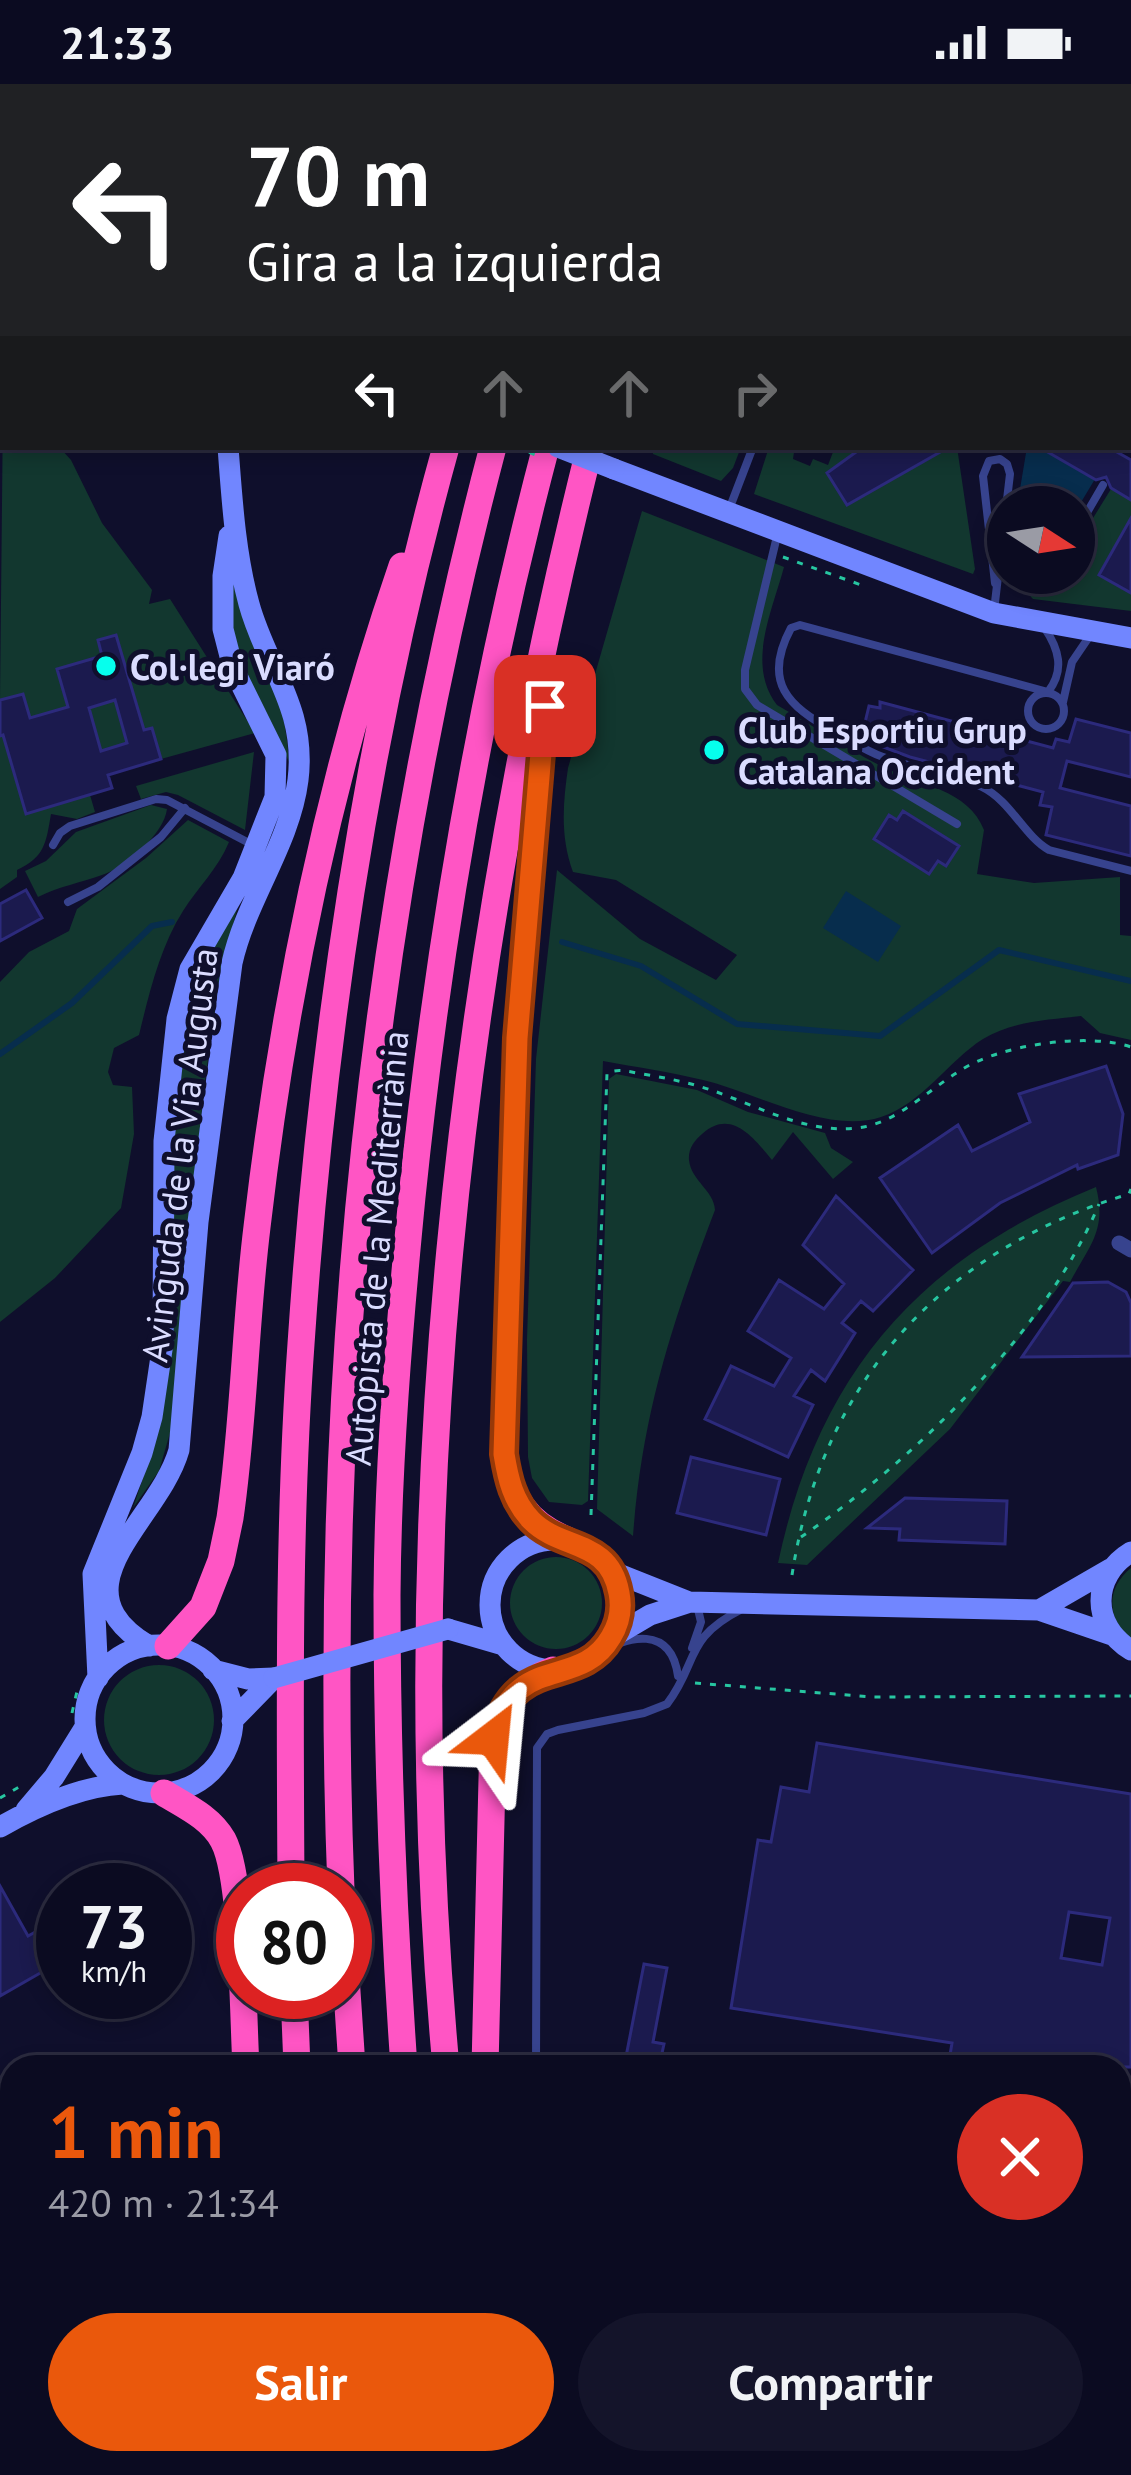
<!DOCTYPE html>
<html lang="es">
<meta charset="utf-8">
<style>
body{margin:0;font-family:"PT Sans",sans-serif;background:#14142a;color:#f1f3f6;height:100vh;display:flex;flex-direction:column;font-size:45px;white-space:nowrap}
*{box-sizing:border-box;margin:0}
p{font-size:39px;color:#9a9ba5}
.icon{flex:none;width:66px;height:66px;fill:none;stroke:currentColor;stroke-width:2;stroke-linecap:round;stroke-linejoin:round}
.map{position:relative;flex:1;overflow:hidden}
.sheet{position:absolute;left:0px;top:1971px;width:1131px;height:420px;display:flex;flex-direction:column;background:#0b0b21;border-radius:36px 36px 0 0;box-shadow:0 6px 18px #0003,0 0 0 3px #2b2b3f}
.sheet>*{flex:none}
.hud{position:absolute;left:0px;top:0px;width:1131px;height:366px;box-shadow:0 6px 18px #0003,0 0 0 3px #2b2b3f;background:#202124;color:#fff;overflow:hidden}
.needle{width:78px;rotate:102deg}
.tools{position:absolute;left:987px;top:402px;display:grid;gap:24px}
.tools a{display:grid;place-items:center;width:108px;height:108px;border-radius:50%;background:#0b0b21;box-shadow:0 6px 18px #0003,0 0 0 3px #2b2b3f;font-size:60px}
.speed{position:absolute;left:36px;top:1779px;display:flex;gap:24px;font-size:60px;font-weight:700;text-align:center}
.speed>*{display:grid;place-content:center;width:156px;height:156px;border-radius:50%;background:#0b0b21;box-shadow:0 6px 18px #0003,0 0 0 3px #2b2b3f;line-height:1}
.speed small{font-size:30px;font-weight:400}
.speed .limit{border:18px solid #d22;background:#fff;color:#111}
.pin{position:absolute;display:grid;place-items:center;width:102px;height:102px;color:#fff;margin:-51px;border-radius:24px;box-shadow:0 6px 18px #0006}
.me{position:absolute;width:132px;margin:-66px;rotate:29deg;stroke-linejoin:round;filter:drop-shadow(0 0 9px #0008)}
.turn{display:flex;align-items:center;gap:42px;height:252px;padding:0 48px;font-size:54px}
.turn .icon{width:156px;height:156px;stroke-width:2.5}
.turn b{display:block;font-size:84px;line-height:102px}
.lanes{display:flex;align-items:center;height:114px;padding:0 48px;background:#0003;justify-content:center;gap:60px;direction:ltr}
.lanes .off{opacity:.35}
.round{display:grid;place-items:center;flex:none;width:126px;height:126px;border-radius:63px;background:#14142a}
.overview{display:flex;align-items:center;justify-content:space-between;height:204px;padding:0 48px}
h1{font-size:72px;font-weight:700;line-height:90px;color:#ea580c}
.cta{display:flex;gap:24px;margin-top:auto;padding:24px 48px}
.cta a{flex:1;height:138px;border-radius:72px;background:#ea580c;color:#fff;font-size:48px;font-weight:700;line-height:138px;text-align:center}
.cta a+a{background:#14142a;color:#f1f3f6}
.status{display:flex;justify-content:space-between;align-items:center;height:84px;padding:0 60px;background:#0b0b21;direction:ltr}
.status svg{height:33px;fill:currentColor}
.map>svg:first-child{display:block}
</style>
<div class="status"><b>21:33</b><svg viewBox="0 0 49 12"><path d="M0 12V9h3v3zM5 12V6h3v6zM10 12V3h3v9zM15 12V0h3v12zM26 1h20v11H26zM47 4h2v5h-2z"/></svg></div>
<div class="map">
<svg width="1131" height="2391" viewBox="0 0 1131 2391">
<rect width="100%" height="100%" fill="#0f0f2c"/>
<path fill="#12372f" d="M0 0H258L3 3 0 258Z
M3 320V363L60 364 71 376 102 439 152 506 149 520 170 515 255 649 161 675 152 645 144 646 116 551 98 557 127 659 106 686 89 624 95 621 82 578 57 586 68 623 30 634 22 610 0 616Z
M652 363H741L733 384 721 397 653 370Z
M769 363 794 368 793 375 810 382 813 375 828 381 835 363H863L828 389 847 421 949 363H957L975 485 973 490 754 410Z
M1111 405 1131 416V527L1033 515 1015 496 1007 493 1008 484V489H1074V452L1090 439Z
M642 427 784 483C772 528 746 581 777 621 812 641 847 665 883 683 918 700 969 706 984 746L977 790 1034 799 1120 793V851L1131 852V956L1100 949 1081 932C1048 936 1012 937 983 955 948 977 922 1020 881 1033 829 1051 754 1008 703 996 670 988 636 983 603 977L588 1417 582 1421 549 1418 532 1394 528 1373 527 1256 536 975 557 786 640 855 716 896 737 871 616 796 573 788C560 753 563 719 568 684Z
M232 485C255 547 286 611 289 678L239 574 232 547Z
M3 651 26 729 90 711 95 728 77 735 51 730C46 759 45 773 17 786V793L0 805V652Z
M254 668 245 746 178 711 166 708 141 715 136 702Z
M151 721 167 725C164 750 126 783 102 791 80 799 60 802 38 813L25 787 46 777 76 748Z
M188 736 229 758C218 785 198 803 183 827 160 863 149 910 139 951L114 964 108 988 113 1001 132 1003 134 1050 121 1124 55 1194 0 1238V898L29 868 69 847 77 825 146 774Z
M238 822 219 895 204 1004 172 1342 159 1387 133 1424 149 1376 176 1004 193 895Z
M616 990 697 1006 748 1028 825 1049 831 1064 853 1078 833 1095 793 1048 772 1076C753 1053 731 1024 702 1050 694 1057 688 1065 689 1076 691 1097 714 1106 715 1126 672 1239 642 1330 633 1452L597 1425 609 995Z
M1096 1103C1107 1146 1090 1161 1070 1198L1063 1197 950 1345 807 1481 778 1479C818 1291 918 1175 1096 1103Z
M510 1519a46 46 0 1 1 92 0a46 46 0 1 1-92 0Z
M1131 1484V1555C1106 1534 1106 1504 1131 1484Z
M104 1636a55 55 0 1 1 110 0a55 55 0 1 1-110 0Z
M539 2379H922L930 2391H540Z"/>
<path fill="#072d4d" d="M1027 363H1039L1095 395 1074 430V423H1017Z
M846 807 901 842 878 878 823 844Z"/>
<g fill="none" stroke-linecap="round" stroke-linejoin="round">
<path stroke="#072d4d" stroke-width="6" d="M562 858 641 882 737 940 880 952 999 866 1131 897
M0 970 72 919 152 842 172 838"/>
</g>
<path fill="#1b1a4e" stroke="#2c2a7c" stroke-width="3" fill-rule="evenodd" d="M863 363H949L847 421 827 389Z
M1039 363H1108L1131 376V416L1111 404 1106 393 1096 396Z
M1131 434V509L1099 491Z
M116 551 144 646 152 644 161 675 108 691 112 704 26 730 3 651 0 652V616L23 610 30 634 68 623 57 585 102 572 98 556ZM115 616 127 659 101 667 89 624Z
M880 618 1053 664 1056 655 1069 658 1076 635 1131 649V693L1067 677 1060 704 1131 722V772L1046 751 1052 723 1040 721 1043 708 910 673 870 658 871 653 862 651 869 622 880 624Z
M903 727 959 762 946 782 938 777 929 790 874 755 889 731 897 736Z
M26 806 42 834 0 857V820Z
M1106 982 1123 1030 1118 1071 1078 1085 1077 1081 1000 1119 932 1169 880 1094 958 1041 972 1067 1030 1038 1019 1010Z
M836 1112 913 1186 873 1227 861 1217 842 1239 855 1249 825 1297 811 1286 794 1312 813 1321 788 1373 705 1335 731 1282 774 1302 791 1274 748 1247 779 1196 824 1225 844 1200 803 1161Z
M1108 1198 1126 1208 1131 1219V1272L1022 1273 1073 1199Z
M691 1373 780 1395 766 1451 677 1429Z
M905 1414 1007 1417 1005 1460 899 1456 900 1445 867 1444Z
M817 1659 1131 1710V1983H948L952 1959 731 1924 758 1756 771 1758 781 1703 809 1708ZM1069 1828 1110 1834 1102 1881 1061 1874Z
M0 1802 28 1852 63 1833V1876L0 1912Z
M644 1880 667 1884 653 1958 664 1960 659 1983H624Z"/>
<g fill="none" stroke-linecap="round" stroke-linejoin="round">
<path stroke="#27c6a1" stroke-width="3" stroke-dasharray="6 9" stroke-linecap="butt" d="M204 3 206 0
M783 473 864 502
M591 1431 607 989C619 984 630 988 642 990 667 994 691 999 714 1007 759 1023 808 1050 857 1044 896 1040 928 1006 961 986 1000 961 1087 948 1131 963
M801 1453C914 1376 1046 1248 1099 1120
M792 1491C822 1296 943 1166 1129 1110L1131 1105
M695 1599 873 1613 1131 1612
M72 1629 78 1603
M0 1714 19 1703
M1119 2065 1131 2058
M1119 2086 1131 2071
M1119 2157 1131 2147
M1119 2211 1131 2204
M1119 2242 1131 2236
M1119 2314 1131 2305
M1119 2344 1131 2355
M943 2379 952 2391
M1021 2379 1037 2391
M1031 2379 1037 2389"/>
<path stroke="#37438e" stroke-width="8" d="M1004 0 1006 3
M973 3 978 0
M1128 214 1131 219
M1128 360 1131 355
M730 423 753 363
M1074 442 1085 432 1103 401
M778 448 745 586V605L757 621 957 740
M994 527 1010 390 1007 380 1000 375 989 377 983 392 995 499
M1044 543C1059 565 1065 586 1048 608L800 541 791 544C762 598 788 622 833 647 850 656 866 667 883 673 915 686 951 688 982 703 1011 717 1024 752 1049 766L1131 787
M1028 627a18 18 0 1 1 36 0a18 18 0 1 1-36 0Z
M1063 618 1072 578 1091 550
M53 761 60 749 70 742 156 715 167 716 251 760
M68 818 98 803 161 753 185 724
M692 1564 701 1538 697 1521
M596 1571C628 1551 671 1541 678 1592
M536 1983 537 1664 547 1650 558 1646 644 1629 667 1620C699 1578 683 1555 742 1525
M672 2379 685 2391"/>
<path stroke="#37438e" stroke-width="15" d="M0 281 3 280
M0 295H3
M1119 1159 1131 1166"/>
<path stroke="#7186ff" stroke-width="21" d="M294 3 297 0
M614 385 994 529 1131 554
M490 1521a65 65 0 1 1 130 0a65 65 0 1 1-130 0Z
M1131 1468C1091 1492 1091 1542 1131 1566
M611 1487 689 1518
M1039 1526 1110 1485
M448 1545 503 1561
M611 1554 650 1531 690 1518 1039 1526 1112 1551
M85 1635a74 74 0 1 1 148 0a74 74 0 1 1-148 0Z
M149 1562C50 1503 159 1437 179 1366L198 1138 232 879C246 816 290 760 298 696 307 623 266 583 249 520 235 469 232 415 228 363
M213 1586 248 1595 274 1594
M98 1594 93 1490 142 1369 152 1333 163 1259 164 1057 177 935 190 885 243 794 275 713 276 671 233 584 223 545V492L229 452
M232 1637 274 1594
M26 1726 54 1693 85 1643
M0 1743C37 1722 81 1702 123 1700"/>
<path stroke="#ff55c4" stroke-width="27" d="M553 3 554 0
M601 3 602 0
M654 3 655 0
M701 3 702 0
M542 639 517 954 504 1370C510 1414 526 1439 567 1456
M168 1562 203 1523 221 1477 230 1434C244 1338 245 1240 257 1143 283 919 328 696 402 482
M164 1709C185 1722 210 1733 223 1756 243 1793 243 1934 246 1983
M291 1806C290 1624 288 1441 301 1260 321 963 366 650 446 363
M341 1806C322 1320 369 834 493 363
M345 1877 352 1983
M294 1908 297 1983
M404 1983C393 1826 387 1669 387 1511 388 1379 399 1245 412 1113 438 860 481 609 546 363
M446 1983C396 1441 458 890 590 363
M485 1983 493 1654C501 1619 521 1599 553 1586
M299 2379 301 2391
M338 2379 340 2391
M401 2379 403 2391
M453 2379 455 2391
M498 2379 500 2391"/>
<path stroke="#27c6a1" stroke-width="3" stroke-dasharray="6 9" stroke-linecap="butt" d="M515 363 541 373"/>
<path stroke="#7186ff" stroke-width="21" d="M558 363 614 385
M274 1594 448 1545"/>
</g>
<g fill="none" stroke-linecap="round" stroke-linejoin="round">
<defs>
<path id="route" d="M493 1654C514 1566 579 1608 611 1553 619 1540 622 1524 619 1509 609 1454 561 1467 531 1436 513 1417 508 1395 504 1370L517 954 545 622"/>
</defs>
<use href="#route" stroke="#983908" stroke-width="30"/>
<use href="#route" stroke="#ea580c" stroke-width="21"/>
</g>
<g fill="#06ffed" stroke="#0f0f2c" stroke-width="4.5">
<circle cx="106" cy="582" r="12"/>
<circle cx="714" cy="666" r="12"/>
</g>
<g text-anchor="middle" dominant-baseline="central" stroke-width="10" stroke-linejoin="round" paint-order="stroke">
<g font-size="36" font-weight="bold" fill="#dadcff" stroke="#0f0f2c" text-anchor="start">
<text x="130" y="582">Col·legi Viaró</text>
<text x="738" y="645">Club Esportiu Grup<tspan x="738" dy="41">Catalana Occident</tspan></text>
</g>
<g font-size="36" fill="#dadcff" stroke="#0f0f2c">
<text transform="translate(179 1071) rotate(-83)">Avinguda de la Via Augusta</text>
<text transform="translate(376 1164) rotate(-85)">Autopista de la Mediterrània</text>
</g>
</g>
</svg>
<div class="tools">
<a><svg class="needle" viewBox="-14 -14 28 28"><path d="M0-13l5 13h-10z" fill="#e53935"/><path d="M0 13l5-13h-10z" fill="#9a9ba5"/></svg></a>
</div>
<div class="speed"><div>73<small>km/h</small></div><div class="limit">80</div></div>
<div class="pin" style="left:545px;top:622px;background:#d93025"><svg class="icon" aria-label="arrive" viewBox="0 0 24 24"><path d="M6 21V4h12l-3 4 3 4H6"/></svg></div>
<svg class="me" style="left:493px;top:1654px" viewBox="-20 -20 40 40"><path d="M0-17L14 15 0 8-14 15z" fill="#ea580c" stroke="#fff" stroke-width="4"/></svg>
<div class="hud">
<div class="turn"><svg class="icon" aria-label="left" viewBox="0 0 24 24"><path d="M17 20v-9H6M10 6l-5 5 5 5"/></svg><div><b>70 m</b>Gira a la izquierda</div></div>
<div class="lanes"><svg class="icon" aria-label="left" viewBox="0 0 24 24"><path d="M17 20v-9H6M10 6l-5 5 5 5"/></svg><svg class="icon off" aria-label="ahead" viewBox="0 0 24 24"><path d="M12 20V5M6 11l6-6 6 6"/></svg><svg class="icon off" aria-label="ahead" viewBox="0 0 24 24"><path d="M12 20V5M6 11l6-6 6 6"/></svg><svg class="icon off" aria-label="right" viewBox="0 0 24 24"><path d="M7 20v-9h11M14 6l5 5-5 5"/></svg></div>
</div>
<section class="sheet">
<div class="overview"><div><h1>1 min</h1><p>420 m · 21:34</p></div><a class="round" style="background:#d93025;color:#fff"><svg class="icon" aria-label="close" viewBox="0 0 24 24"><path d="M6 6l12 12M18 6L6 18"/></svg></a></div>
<div class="cta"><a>Salir</a><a>Compartir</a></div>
</section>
</div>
